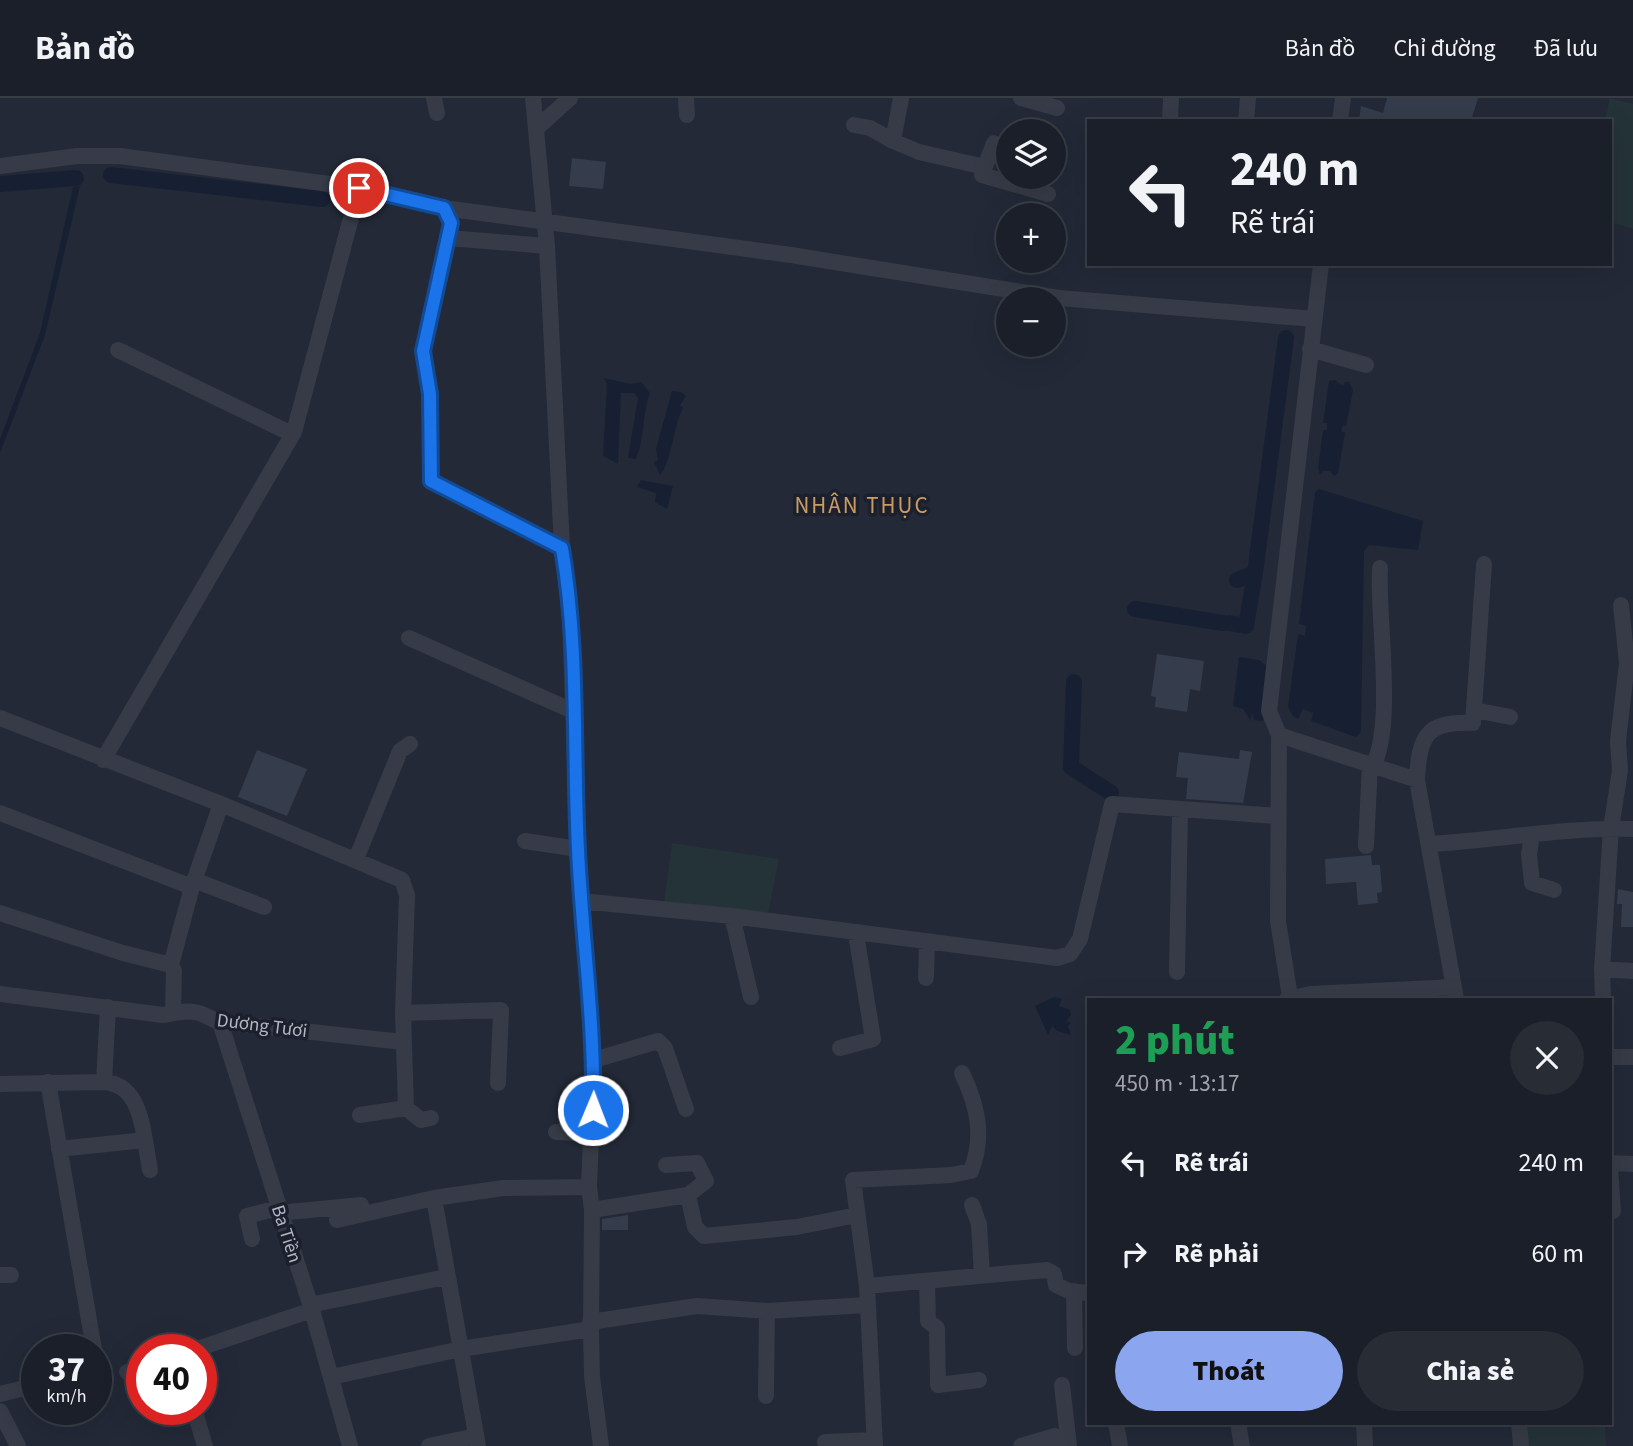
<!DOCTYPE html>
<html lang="vi">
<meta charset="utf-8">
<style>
body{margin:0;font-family:"Source Sans 3",sans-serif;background:#272c35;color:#f1f3f6;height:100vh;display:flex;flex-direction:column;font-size:26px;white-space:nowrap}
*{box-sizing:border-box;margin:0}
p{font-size:23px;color:#9fa2a8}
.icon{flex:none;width:38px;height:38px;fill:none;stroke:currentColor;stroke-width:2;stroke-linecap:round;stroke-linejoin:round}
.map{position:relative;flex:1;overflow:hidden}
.details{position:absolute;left:1087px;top:900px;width:525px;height:427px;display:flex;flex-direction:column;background:#1a1f29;border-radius:0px;box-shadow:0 7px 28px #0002,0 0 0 2px #383d46}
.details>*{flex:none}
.top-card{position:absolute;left:1087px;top:21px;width:525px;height:147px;border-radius:0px;box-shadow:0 7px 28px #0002,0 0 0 2px #383d46;background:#1a1f29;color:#f1f3f6;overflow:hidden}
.buttons{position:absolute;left:996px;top:21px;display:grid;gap:14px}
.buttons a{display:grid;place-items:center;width:70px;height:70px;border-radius:50%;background:#1a1f29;box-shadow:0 7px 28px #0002,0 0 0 2px #383d46;font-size:35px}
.speed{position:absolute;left:21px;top:1236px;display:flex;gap:14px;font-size:35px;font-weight:700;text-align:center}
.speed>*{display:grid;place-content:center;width:91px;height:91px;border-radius:50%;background:#1a1f29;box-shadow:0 7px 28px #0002,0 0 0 2px #383d46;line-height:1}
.speed small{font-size:18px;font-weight:400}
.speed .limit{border:10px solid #d22;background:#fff;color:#111}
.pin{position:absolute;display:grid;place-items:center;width:60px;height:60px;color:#fff;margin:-30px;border:4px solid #fff;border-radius:50%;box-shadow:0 2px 7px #0007}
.me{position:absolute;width:77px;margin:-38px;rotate:1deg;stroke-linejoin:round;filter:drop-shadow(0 0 5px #0008)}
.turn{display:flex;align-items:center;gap:24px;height:147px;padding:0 28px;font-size:32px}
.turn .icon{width:91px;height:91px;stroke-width:2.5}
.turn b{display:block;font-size:49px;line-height:60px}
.round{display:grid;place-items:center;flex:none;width:74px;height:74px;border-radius:37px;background:#272c35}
.summary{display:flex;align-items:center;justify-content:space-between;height:119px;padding:0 28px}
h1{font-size:42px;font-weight:800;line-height:52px;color:#1e9e55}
.primary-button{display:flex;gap:14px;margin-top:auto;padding:14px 28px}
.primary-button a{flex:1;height:80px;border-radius:42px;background:#8ba6ef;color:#111;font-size:28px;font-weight:800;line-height:80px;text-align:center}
.primary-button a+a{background:#272c35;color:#f1f3f6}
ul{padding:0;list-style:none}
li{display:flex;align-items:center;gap:21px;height:91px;padding:0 28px}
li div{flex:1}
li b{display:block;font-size:26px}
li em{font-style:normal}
header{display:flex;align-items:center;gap:42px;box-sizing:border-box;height:98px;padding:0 35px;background:#1a1f29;border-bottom:2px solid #383d46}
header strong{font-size:33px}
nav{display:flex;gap:38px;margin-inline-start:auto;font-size:24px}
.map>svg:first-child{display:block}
</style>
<header>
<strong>Bản đồ</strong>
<nav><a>Bản đồ</a><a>Chỉ đường</a><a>Đã lưu</a></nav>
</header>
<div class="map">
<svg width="1633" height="1348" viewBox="0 0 1633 1348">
<rect width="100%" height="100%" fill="#232937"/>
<path fill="#243338" d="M1610 0 1633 6V131L1610 124V23H1605Z
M672 745 779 761 768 816 664 804Z
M1524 1325H1605L1606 1348H1525Z"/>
<path fill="#172033" d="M80 88 45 237 0 355V341L40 235 73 89Z
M604 280 631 286 641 284 650 295C642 317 645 339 636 361L628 360 638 300 634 295H621L618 366 603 358 607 286Z
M1335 282 1343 288 1345 284H1349L1353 292 1346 328 1343 327 1341 333 1345 335 1338 375 1334 378 1330 373H1323L1320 377 1318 370 1323 332H1327V325H1323L1329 283Z
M672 293 681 294 686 298 680 307 683 310C673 328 672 364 660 377L654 364 658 362 656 351Z
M641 382 673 388 667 411 655 404 656 395 637 389Z
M1319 391 1423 423 1418 452 1369 447 1364 453 1361 634 1356 639 1311 623 1313 615 1303 611 1298 621 1293 618 1288 609 1298 536 1305 538 1306 528 1299 526 1315 394Z
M1239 559 1259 562 1268 569 1263 623 1254 622 1252 614 1251 623 1243 611 1233 608Z
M1054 899 1062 901 1059 908 1070 912 1071 917 1066 923 1071 925 1068 928 1071 937 1057 933 1052 928 1048 937 1035 908Z"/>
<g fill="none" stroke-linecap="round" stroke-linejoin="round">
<path stroke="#172033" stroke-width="16" d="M111 77 322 101
M0 86 76 80
M1237 482 1255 475 1286 240
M1135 511 1223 525
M1230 525 1246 528 1255 475
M1074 584 1071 669 1111 695"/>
</g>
<path fill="#353d4d" d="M1387 0H1478L1471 23H1359L1361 8 1383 15Z
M572 60 606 64 603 91 569 88Z
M1157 556 1204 563 1200 593 1190 591 1187 614 1155 609 1156 599 1151 598Z
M257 652 307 671 287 718 238 699Z
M1240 652 1252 654 1243 705 1186 701 1188 680 1176 679 1179 654 1239 661Z
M1371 757 1372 767H1380L1382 794 1377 795 1378 805 1358 807 1356 784 1326 786 1325 761Z
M1618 791 1633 794V829H1621L1622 806H1617Z
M628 1117V1132H602V1121Z"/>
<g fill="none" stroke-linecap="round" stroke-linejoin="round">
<path stroke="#363b47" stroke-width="16" d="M434 0 437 15
M533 0 547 148 562 450 570 519 578 751 594 962 589 1089 592 1112 591 1231 592 1279 601 1348
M686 0 687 17
M1021 0 1057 10
M1170 23 1171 0
M1246 23 1248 0
M1340 23 1343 0
M854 27 870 30 893 43 901 0
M538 29 570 0
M893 43 919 54 985 69
M994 45 982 77 1048 96
M0 68 77 58H120L359 90 444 110 791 157 1059 200 1314 221
M444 110 451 125 449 140 423 253 430 296 431 383 562 450
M449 140 547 148
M1310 251 1366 267
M118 252 292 336
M409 540 575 614
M1475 612 1510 619
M0 620 221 706 402 782 407 797 403 915 406 1010 360 1017
M1279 637 1417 682
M103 662 294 334 359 90
M1373 668C1395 625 1377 520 1380 470
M0 715 192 789
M1532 737 1529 756 1532 785 1554 792
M525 743 578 751
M1430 746C1498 742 1565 729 1633 731
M1366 748 1370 666
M356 761 400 653 410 646
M194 782 264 809
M581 803 732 818 1057 860 1070 856 1080 841 1112 706 1277 718
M0 815 123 855 171 867
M732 818 751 899
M1602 871 1633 873
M1177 874 1180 712
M926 880 927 844
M0 896 163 917C175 915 191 910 204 917 210 919 212 922 220 924L403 944
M1290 899 1278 823 1279 637 1269 613 1321 166
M1287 901 1311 896 1454 889
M1456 901 1417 682C1419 638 1426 623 1473 625L1484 466
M1603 901 1602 871 1611 730 1620 673 1618 643 1627 565 1621 507
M173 913 174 873 171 867 192 789 221 706
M403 915 501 912 498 985
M220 924 312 1212 350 1348
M840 950 873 941 856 836
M1610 959H1633
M594 962 658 943 665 950 686 1011
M48 984 94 1251
M0 986 104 984 108 909
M406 1010 421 1022 431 1020
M556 1034 592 1036
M145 1042 150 1072
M59 1051 145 1042C141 1016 134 986 104 984
M1610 1065 1633 1066
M666 1067 697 1065 706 1083 688 1097
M1610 1070 1613 1113
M434 1100 478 1348
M972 1107 979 1126 982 1178
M592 1112 688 1097 695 1129 704 1138 797 1129 857 1117
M279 1115 361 1107
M337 1122 434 1100 503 1090 589 1089
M252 1141 247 1118 278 1110
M0 1177H11
M927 1183 928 1223 937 1230 938 1287 979 1282
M867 1188 1047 1172 1054 1176 1056 1187 1069 1193 1088 1195
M1074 1193 1075 1250
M310 1207 446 1179
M590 1224 697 1208 767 1213 867 1207
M197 1251 312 1212
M96 1263V1273
M127 1274 142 1271
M331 1279 461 1251 591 1231
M1062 1287 1069 1348
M0 1296 37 1287
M766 1298 767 1213
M194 1311 205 1348
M0 1313 18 1348
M1116 1325 1120 1348
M1238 1325 1242 1348
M1364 1325 1365 1348
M1519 1325 1521 1348
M825 1344 874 1342
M429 1348 476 1338
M875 1348 867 1188 853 1082 951 1077 971 1073C985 1037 977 1007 962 975
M1021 1348 1055 1338 1056 1348"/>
</g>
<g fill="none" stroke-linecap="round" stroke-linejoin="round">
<defs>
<path id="route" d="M359 90 444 110 451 125 423 253 430 296 431 383 562 450C579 550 573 651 578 752 582 838 595 925 593 1012"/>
</defs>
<use href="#route" stroke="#114b97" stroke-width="18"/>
<use href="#route" stroke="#1a73e8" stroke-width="12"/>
</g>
<g text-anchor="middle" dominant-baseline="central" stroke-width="7" stroke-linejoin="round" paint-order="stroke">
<g font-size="19" fill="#b1b6c4" stroke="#1b202c">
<text transform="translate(262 928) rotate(7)">Dương Tươi</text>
<text transform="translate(286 1136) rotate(72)">Ba Tiền</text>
</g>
<g font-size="23" letter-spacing="2" fill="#ca9c65" stroke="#1b202c">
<text x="862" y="407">NHÂN THỤC</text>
</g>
</g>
</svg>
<div class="buttons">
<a><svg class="icon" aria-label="layers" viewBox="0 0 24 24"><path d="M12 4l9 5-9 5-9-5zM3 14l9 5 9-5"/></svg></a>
<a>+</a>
<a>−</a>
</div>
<div class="speed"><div>37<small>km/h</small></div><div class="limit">40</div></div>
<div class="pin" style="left:359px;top:90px;background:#d93025"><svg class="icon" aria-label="arrive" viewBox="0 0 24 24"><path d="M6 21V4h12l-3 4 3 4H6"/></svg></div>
<svg class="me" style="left:593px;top:1012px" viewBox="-20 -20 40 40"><circle r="17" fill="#1a73e8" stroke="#fff" stroke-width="3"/><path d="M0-11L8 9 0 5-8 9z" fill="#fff"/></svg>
<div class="top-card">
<div class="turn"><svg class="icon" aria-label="left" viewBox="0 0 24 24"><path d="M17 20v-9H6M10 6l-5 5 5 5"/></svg><div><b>240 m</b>Rẽ trái</div></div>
</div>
<section class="details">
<div class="summary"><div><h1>2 phút</h1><p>450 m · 13:17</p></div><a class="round"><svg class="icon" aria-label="close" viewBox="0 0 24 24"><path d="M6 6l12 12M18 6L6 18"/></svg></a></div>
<ul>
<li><svg class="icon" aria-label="left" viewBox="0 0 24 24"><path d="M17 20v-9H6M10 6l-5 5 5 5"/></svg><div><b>Rẽ trái</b></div><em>240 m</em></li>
<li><svg class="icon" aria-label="right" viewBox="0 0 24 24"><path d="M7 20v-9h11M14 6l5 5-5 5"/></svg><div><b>Rẽ phải</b></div><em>60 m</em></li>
</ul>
<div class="primary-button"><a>Thoát</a><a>Chia sẻ</a></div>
</section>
</div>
